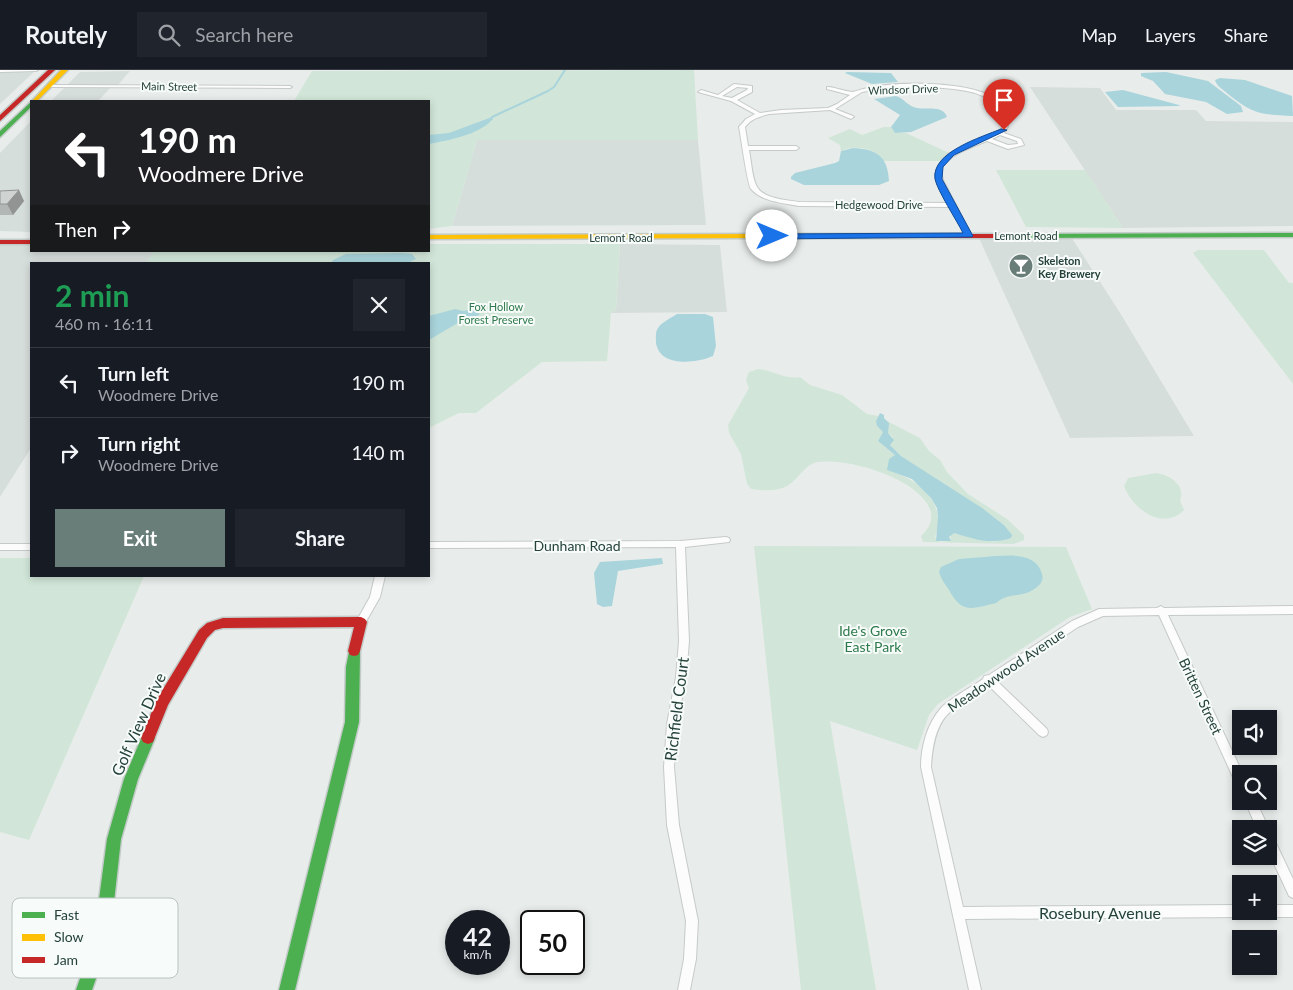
<!DOCTYPE html>
<meta charset="utf-8">
<style>
body{margin:0;font-family:Lato,sans-serif;background:#20242c;color:#f1f3f6;height:100vh;display:flex;flex-direction:column;font-size:19px;white-space:nowrap}
*{box-sizing:border-box;margin:0}
p{font-size:16px;color:#9ea1a6}
.icon{flex:none;width:28px;height:28px;fill:none;stroke:currentColor;stroke-width:2;stroke-linecap:round;stroke-linejoin:round}
.map{position:relative;flex:1;overflow:hidden}
.details{position:absolute;left:30px;top:192px;width:400px;height:315px;display:flex;flex-direction:column;background:#171b24;border-radius:0px;box-shadow:0 2px 8px #0003}
.details>*{flex:none}
.guide{position:absolute;left:30px;top:30px;width:400px;height:152px;border-radius:0px;box-shadow:0 2px 8px #0003;background:#202124;color:#fff;overflow:hidden}
.buttons{position:absolute;left:1232px;top:640px;display:grid;gap:10px}
.buttons a{display:grid;place-items:center;width:45px;height:45px;border-radius:0px;background:#171b24;box-shadow:0 2px 8px #0003;font-size:25px}
.speed{position:absolute;left:445px;top:840px;display:flex;gap:10px;font-size:25px;font-weight:700;text-align:center}
.speed>*{display:grid;place-content:center;width:65px;height:65px;border-radius:50%;background:#171b24;box-shadow:0 2px 8px #0003;line-height:1}
.speed small{font-size:12px;font-weight:400}
.speed .limit{border:2px solid #111;border-radius:8px;background:#fff;color:#111}
.pin{position:absolute;display:grid;place-items:center;width:42px;height:42px;color:#fff;margin:-51px -21px;border-radius:50% 50% 50% 0;rotate:-45deg;box-shadow:0 0 5px #0007}
.pin .icon{rotate:45deg}
.me{position:absolute;width:55px;margin:-28px;rotate:90deg;stroke-linejoin:round;filter:drop-shadow(0 0 4px #0008)}
.turn{display:flex;align-items:center;gap:18px;height:105px;padding:0 25px;font-size:22px}
.turn .icon{width:65px;height:65px;stroke-width:2.5}
.turn b{display:block;font-size:35px;line-height:42px}
.then{display:flex;align-items:center;height:48px;padding:0 25px;background:#0003;gap:10px;font-size:19px}
.round{display:grid;place-items:center;flex:none;width:52px;height:52px;border-radius:0px;background:#20242c}
.summary{display:flex;align-items:center;justify-content:space-between;height:85px;padding:0 25px}
h1{font-size:30px;font-weight:700;line-height:38px;color:#1e9e55}
.action{display:flex;gap:10px;margin-top:auto;padding:10px 25px}
.action a{flex:1;height:58px;border-radius:0px;background:#697e78;color:#fff;font-size:20px;font-weight:700;line-height:58px;text-align:center}
.action a+a{background:#20242c;color:#f1f3f6}
ul{padding:0;list-style:none}
li{display:flex;align-items:center;gap:15px;height:70px;padding:0 25px;border-top:1px solid #363941}
li div{flex:1}
li b{display:block;font-size:19px}
li em{font-style:normal}
header{display:flex;align-items:center;gap:30px;box-sizing:border-box;height:70px;padding:0 25px;background:#171b24;border-bottom:1px solid #363941}
header strong{font-size:24px}
nav{display:flex;gap:28px;margin-inline-start:auto;font-size:18px}
.search{width:350px;height:45px;background:#20242c;display:flex;align-items:center;gap:12px;box-sizing:border-box;padding:0 18px;border-radius:0px;color:#9ea1a6;font-size:19px}
.map>svg:first-child{display:block}
</style>
<header>
<strong>Routely</strong>
<div class="search"><svg class="icon" aria-label="search" viewBox="0 0 24 24"><circle cx="10" cy="10" r="6"/><path d="M15 15l6 6"/></svg>Search here</div>
<nav><a>Map</a><a>Layers</a><a>Share</a></nav>
</header>
<div class="map">
<svg width="1293" height="920" viewBox="0 0 1293 920">
<rect width="100%" height="100%" fill="#e8edeb"/>
<path fill="#d6dedb" d="M0 0H36L0 34Z
M130 1 118 15H113L98 31H51L80 2Z
M1030 17 1100 18 1116 40H1196L1206 51 1293 52V156L1123 158Z
M31 51V162L0 161V83Z
M477 70H698L706 155 452 156Z
M1070 165 1122 246 1194 366 1070 368 978 166Z
M0 174H31V181H154L146 194H31V378L0 427Z
M620 174 720 175 727 242 611 243 616 239Z"/>
<path fill="#d1e6d8" d="M694 0 698 70H477L452 156 429 159V31H294L312 1Z
M884 57H891L895 63H906L949 83 940 91H883C876 77 853 75 841 81L840 75 828 68 850 59 862 65Z
M996 100H1085L1123 158 1026 157Z
M429 174H620L616 239 611 243 607 291 542 292 476 343H459L429 358V194H146L154 181H429Z
M1198 180H1264L1289 213H1293V314L1193 183Z
M758 299C773 300 785 310 800 307L810 315 842 325 867 344 878 346 877 356 883 362 878 371 895 385 892 402C921 411 947 434 935 467L940 472 950 471 951 464 954 463 993 472 1011 468 1004 455 994 447 901 386 890 375 893 367 888 363 887 351 920 368 929 381 940 390 947 402 968 424 1007 449 1024 465V470L1014 474 923 472 921 466C932 456 935 445 926 432 908 406 848 388 818 392 804 394 797 412 785 417 775 422 761 420 751 419L747 414 741 384 729 363 728 355 749 318 746 310 749 302Z
M1156 403C1170 405 1186 415 1180 431L1184 440C1162 462 1132 438 1124 416L1128 408Z
M754 476 1066 477 1092 539 1070 547 938 634 929 645 917 680 830 651 876 920H801Z
M0 488H31V506H144L29 770 0 762Z"/>
<path fill="#a9d4db" d="M847 2 891 3 898 12 872 14 845 3Z
M1166 2 1208 11 1241 36 1243 42 1227 44 1206 32 1165 24 1153 11 1141 6V3Z
M1220 8 1245 10 1292 26 1293 46C1260 44 1254 45 1228 24 1223 19 1217 17 1215 10Z
M1123 20 1179 35 1180 36 1118 37 1105 22Z
M896 26C905 29 907 36 917 38 927 40 943 35 947 47L911 62 895 63 891 57 900 45 874 29Z
M492 47 493 49C479 65 449 70 429 74V65L449 63Z
M853 78C876 79 888 86 889 111L879 115H804L791 109V107L795 103 835 93 839 91 841 81Z
M402 183 412 184 416 189 405 194H331L333 190 346 184Z
M455 239 463 241 474 239 480 240 479 245 456 254 429 270V246Z
M677 244H705L713 247 716 276 713 286C697 293 660 298 656 273 656 268 655 262 658 258 662 252 671 248 677 244Z
M880 343 884 345V348L889 353 888 363 894 370 890 375 901 386 982 438 1004 455 1012 465 1011 468C990 475 974 469 954 463L949 467 951 471H936L938 447 937 438 931 428 912 409 887 400 889 389 895 385 878 371 883 362 877 356 876 351Z
M984 487C1003 486 1036 480 1042 504 1044 509 1041 514 1037 517 1023 529 1011 521 996 533 971 539 962 544 949 520 945 514 941 509 939 502L941 497 959 489Z
M662 488 663 494 618 501 612 536 603 537 597 534 594 503 600 492Z"/>
<g fill="none" stroke-linecap="round" stroke-linejoin="round">
<path stroke="#a9d4db" stroke-width="2" d="M492 47 548 21 554 17 565 0"/>
<defs>
<path id="street" d="M0 0H38L36 1 0 2Z
M734 14 752 16V22L737 30 760 43 781 40 828 38 837 34 850 25 827 19V17H829C836 18 844 21 852 22 855 22 871 16 877 16 907 12 962 12 989 25 994 28 998 34 1001 39 1006 47 1012 55 1004 63L1021 69 1024 75 1008 79 987 71C975 76 947 85 942 98 941 102 942 106 943 110L972 166 969 168 966 166 952 137 799 136C784 133 762 132 751 119 747 113 741 67 739 57L746 49 755 44 731 31 698 22 701 20 718 25ZM737 17 748 18 747 20 732 28 722 26ZM892 17C915 17 969 15 988 29 992 32 995 37 997 41 1001 47 1004 52 1002 59L948 84C928 101 938 114 950 133L799 132C786 130 762 129 756 115 752 106 751 90 749 80H796L799 78 796 76H748L745 57C751 49 758 47 769 44L830 40 851 49 854 47 853 46 835 39 862 22ZM1000 65 1017 71 1018 74 1008 75 992 69Z
M49 15 290 16 292 17 290 18 47 17V16Z
M726 467 729 468 730 470 729 472 685 477 689 571 686 607 677 654 674 697 679 755 698 851 696 889 690 920H678L684 889 686 851 667 755 664 697 667 654 676 607 679 571 676 477 429 478V472L680 471Z
M0 474H31V480H0Z
M375 506H385L380 527 364 555 361 556 358 555 356 552 370 527Z
M1161 536 1164 538 1293 536V544L1168 545 1243 704H1241V717L1237 716 1159 545 1103 546 1078 557 997 611 1047 659 1048 662 1047 665 1043 667 1039 665 989 616C976 625 961 632 950 642 935 655 932 679 931 697L963 837 1241 835V841H1247L1245 845 1241 847 965 849 981 920H969L921 697C921 677 927 654 941 638 948 630 973 616 983 609L984 606 989 605 1072 551 1099 539 1157 538Z
M1245 731H1256L1269 759H1257Z
M1269 766 1273 767 1293 809V828L1289 826 1269 783Z
M1269 835H1293V847H1269L1265 845 1263 841H1269Z"/>
<path id="fast" d="M31 32V37L0 67V61Z
M1293 163V167L1017 168 1013 166 1017 164Z
M354 576 358 577 360 581 359 652 295 920H279L345 652 346 597 350 577Z
M148 662 153 664 155 668 138 709 121 769 110 868 92 920H76L94 868 107 769 124 709 143 664Z"/>
<path id="slow" d="M61 0H68L37 31 31 32Z
M778 164H781V168L429 169V165Z"/>
<path id="jam" d="M48 0H55L0 51V45Z
M775 164H1017L1021 166 1017 168H775Z
M0 170H31V174H0Z
M361 547 365 549 367 552 360 581 358 585 354 586 350 585 348 581 354 557 223 558 215 560 207 568 168 635 153 672 148 674 143 672 141 668 157 629 199 560 207 553 223 548Z"/>
</defs>
<use href="#street" stroke="#c5cac8" stroke-width="2"/>
<use href="#fast" stroke="#c3cbc8" stroke-width="3"/>
<use href="#slow" stroke="#c3cbc8" stroke-width="3"/>
<use href="#jam" stroke="#c3cbc8" stroke-width="3"/>
<use href="#street" fill="#fcfcfc" fill-rule="evenodd"/>
<use href="#fast" fill="#4caf50" fill-rule="evenodd"/>
<use href="#slow" fill="#ffc107" fill-rule="evenodd"/>
<use href="#jam" fill="#c62828" fill-rule="evenodd"/>
</g>
<path fill="#b2b6b5" d="M0 121 24 131 13 145H0Z"/>
<path fill="#919493" d="M19 120 24 131 13 145 7 134Z"/>
<path fill="#cfd4d2" stroke="#919493" d="M19 120 7 134H0V121Z"/>
<path fill="#1a73e8" stroke="#114b97" d="M1001 59 1007 60 954 85 943 97 942 109 973 166 972 167 772 169 768 166 772 164 963 163C957 151 937 120 935 109 931 82 982 67 1001 59Z"/>
<defs>
<symbol id="bar-disc" viewBox="-11 -11 22 22"><circle r="9.5" fill="#697e78" stroke="#f7fbf9"/><path d="M-6-5H6L.8 .8V4.5H3.5V6h-7V4.5H-.8V.8Z" fill="#fff"/></symbol>
</defs>
<g fill-rule="evenodd">
<use href="#bar-disc" x="1007" y="182" width="28" height="28"/>
</g>
<g text-anchor="middle" dominant-baseline="central" stroke-width="4" stroke-linejoin="round" paint-order="stroke">
<g font-size="11" fill="#24423a" stroke="#f7fbf9">
<text transform="translate(169 16) rotate(1)">Main Street</text>
<text transform="translate(903 19) rotate(-2)">Windsor Drive</text>
<text x="879" y="134">Hedgewood Drive</text>
<text x="1026" y="165">Lemont Road</text>
<text x="621" y="167">Lemont Road</text>
</g>
<g font-size="11" font-weight="bold" fill="#24423a" stroke="#f7fbf9" text-anchor="start">
<text x="1038" y="190">Skeleton<tspan x="1038" dy="13">Key Brewery</tspan></text>
</g>
<g font-size="11" fill="#2d7a4b" stroke="#f7fbf9">
<text x="496" y="236">Fox Hollow<tspan x="496" dy="13">Forest Preserve</tspan></text>
</g>
<g font-size="14" fill="#24423a" stroke="#f7fbf9">
<text x="577" y="475">Dunham Road</text>
<text transform="translate(1006 600) rotate(-34)">Meadowwood Avenue</text>
<text transform="translate(1201 626) rotate(65)">Britten Street</text>
</g>
<g font-size="14" fill="#2d7a4b" stroke="#f7fbf9">
<text x="873" y="560">Ide's Grove<tspan x="873" dy="16">East Park</tspan></text>
</g>
<g font-size="16" fill="#24423a" stroke="#f7fbf9">
<text transform="translate(676 639) rotate(-83)">Richfield Court</text>
<text transform="translate(138 654) rotate(-66)">Golf View Drive</text>
<text x="1100" y="842">Rosebury Avenue</text>
</g>
</g>
<rect x="12" y="828" width="166" height="80" rx="8" fill="#f7fbf9" stroke="#b8c4c0" stroke-width="1"/>
<rect x="22" y="842" width="23" height="6" fill="#4caf50"/>
<rect x="22" y="864" width="23" height="7" fill="#ffc107"/>
<rect x="22" y="887" width="23" height="6" fill="#c62828"/>
<g font-size="14" fill="#24423a">
<text x="54" y="850">Fast</text>
<text x="54" y="872">Slow</text>
<text x="54" y="895">Jam</text>
</g>
</svg>
<div class="buttons">
<a><svg class="icon" aria-label="sound" viewBox="0 0 24 24"><path d="M4 9h4l5-4v14l-5-4H4zM17 9q2 3 0 6"/></svg></a>
<a><svg class="icon" aria-label="search" viewBox="0 0 24 24"><circle cx="10" cy="10" r="6"/><path d="M15 15l6 6"/></svg></a>
<a><svg class="icon" aria-label="layers" viewBox="0 0 24 24"><path d="M12 4l9 5-9 5-9-5zM3 14l9 5 9-5"/></svg></a>
<a>+</a>
<a>−</a>
</div>
<div class="speed"><div>42<small>km/h</small></div><div class="limit">50</div></div>
<div class="pin" style="left:1004px;top:60px;background:#d93025"><svg class="icon" aria-label="arrive" viewBox="0 0 24 24"><path d="M6 21V4h12l-3 4 3 4H6"/></svg></div>
<svg class="me" style="left:772px;top:166px" viewBox="-20 -20 40 40"><circle r="19" fill="#fff"/><path d="M0-13L10 11 0 6-10 11z" fill="#1a73e8"/></svg>
<div class="guide">
<div class="turn"><svg class="icon" aria-label="left" viewBox="0 0 24 24"><path d="M17 20v-9H6M10 6l-5 5 5 5"/></svg><div><b>190 m</b>Woodmere Drive</div></div>
<div class="then">Then<svg class="icon" aria-label="right" viewBox="0 0 24 24"><path d="M7 20v-9h11M14 6l5 5-5 5"/></svg></div>
</div>
<section class="details">
<div class="summary"><div><h1>2 min</h1><p>460 m · 16:11</p></div><a class="round"><svg class="icon" aria-label="close" viewBox="0 0 24 24"><path d="M6 6l12 12M18 6L6 18"/></svg></a></div>
<ul>
<li><svg class="icon" aria-label="left" viewBox="0 0 24 24"><path d="M17 20v-9H6M10 6l-5 5 5 5"/></svg><div><b>Turn left</b><p>Woodmere Drive</p></div><em>190 m</em></li>
<li><svg class="icon" aria-label="right" viewBox="0 0 24 24"><path d="M7 20v-9h11M14 6l5 5-5 5"/></svg><div><b>Turn right</b><p>Woodmere Drive</p></div><em>140 m</em></li>
</ul>
<div class="action"><a>Exit</a><a>Share</a></div>
</section>
</div>
